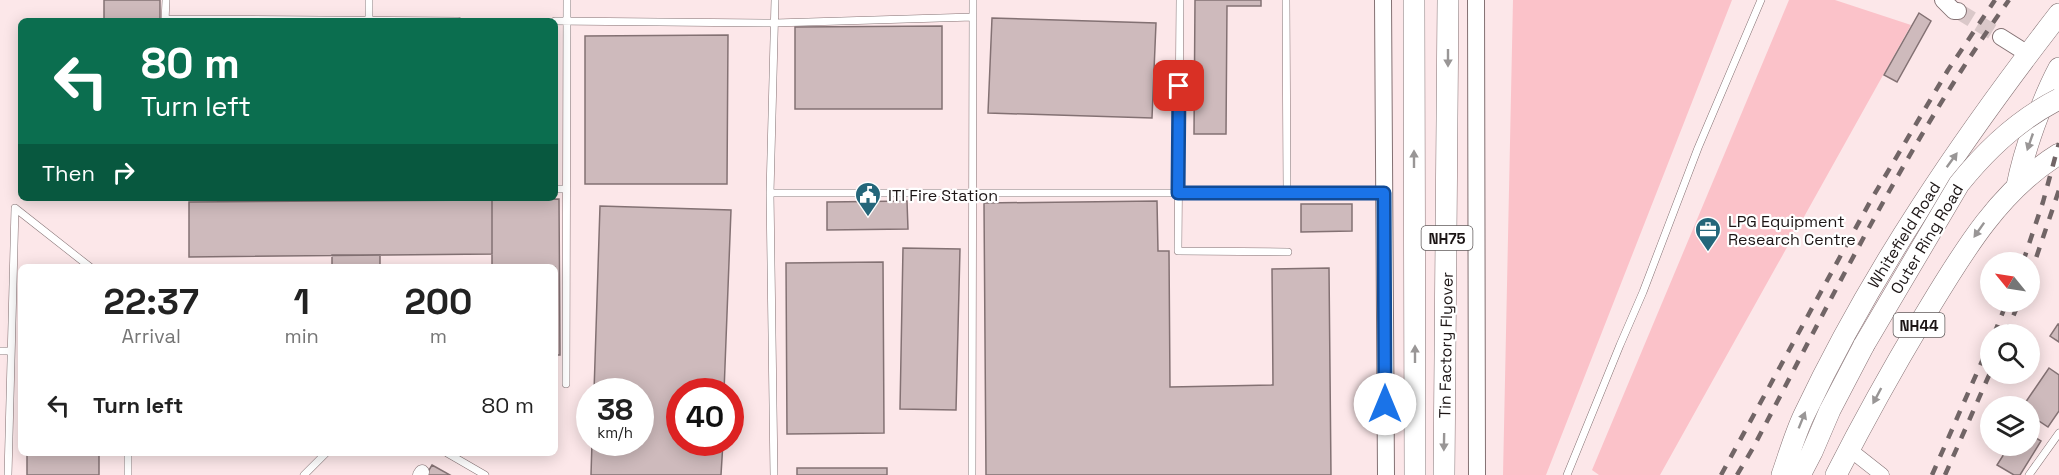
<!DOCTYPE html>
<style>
body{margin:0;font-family:"Space Grotesk",sans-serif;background:#f6f6f6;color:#222;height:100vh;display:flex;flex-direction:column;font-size:22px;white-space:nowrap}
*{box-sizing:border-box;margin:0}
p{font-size:20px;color:#767676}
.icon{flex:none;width:33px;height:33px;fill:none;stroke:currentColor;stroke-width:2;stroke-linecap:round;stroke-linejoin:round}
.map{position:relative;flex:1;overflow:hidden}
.drawer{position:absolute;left:18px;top:264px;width:540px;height:192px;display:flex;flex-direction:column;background:#fff;border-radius:9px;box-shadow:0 3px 15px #0003}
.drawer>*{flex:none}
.top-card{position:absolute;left:18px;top:18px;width:540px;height:183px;border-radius:9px;box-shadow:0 3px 15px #0003;background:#0b6e4f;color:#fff;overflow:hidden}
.needle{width:39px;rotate:300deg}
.fabs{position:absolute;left:1980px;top:252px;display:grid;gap:12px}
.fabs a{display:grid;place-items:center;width:60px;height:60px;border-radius:50%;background:#fff;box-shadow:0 3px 15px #0003;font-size:30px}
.speed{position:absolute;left:576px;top:378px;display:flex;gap:12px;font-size:30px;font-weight:700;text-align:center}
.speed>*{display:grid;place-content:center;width:78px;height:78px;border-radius:50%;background:#fff;box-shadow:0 3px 15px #0003;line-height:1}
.speed small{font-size:15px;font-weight:400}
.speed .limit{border:9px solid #d22;background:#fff;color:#111}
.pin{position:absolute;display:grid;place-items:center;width:51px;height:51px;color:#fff;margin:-26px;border-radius:12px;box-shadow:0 3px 9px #0006}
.me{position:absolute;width:66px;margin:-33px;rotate:0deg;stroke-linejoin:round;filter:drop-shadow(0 0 4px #0008)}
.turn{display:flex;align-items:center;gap:21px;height:126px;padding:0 24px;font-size:27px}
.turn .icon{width:78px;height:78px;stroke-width:2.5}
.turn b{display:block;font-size:42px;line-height:51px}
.then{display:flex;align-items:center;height:57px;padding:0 24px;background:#0003;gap:12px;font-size:22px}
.eta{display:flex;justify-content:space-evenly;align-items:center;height:102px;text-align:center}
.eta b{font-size:36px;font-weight:700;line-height:42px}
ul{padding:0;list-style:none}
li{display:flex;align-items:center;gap:18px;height:78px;padding:0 24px}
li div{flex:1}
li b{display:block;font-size:22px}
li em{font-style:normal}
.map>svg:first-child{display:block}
</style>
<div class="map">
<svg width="2059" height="475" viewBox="0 0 2059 475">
<rect width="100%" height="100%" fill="#fce7e9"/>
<path fill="#fbc2c9" d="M1513 0H1732L1546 475H1503Z
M1789 0H1835L1911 25 1660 475H1599L1592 470Z"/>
<path fill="#cebabc" stroke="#837173" stroke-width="1.5" d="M104 0H160V21H104Z
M1195 0H1261V6H1227L1226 134H1194Z
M1919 13 1931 21 1897 82 1884 75Z
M992 18 1156 23 1152 118 988 113Z
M942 26V109H795V27Z
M728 35 727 184H585V36Z
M559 199 560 355H555V267H492V200Z
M492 200V254L189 257V202Z
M907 201 908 229 827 230V202Z
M1157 201 1158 251H1169L1170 387 1273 385 1272 269 1329 268 1331 475H986L984 203Z
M1301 204H1352V231L1301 232Z
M600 206 731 210 724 392H680V442H723L721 475H591L592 442H640V392H594Z
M903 248 960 249 956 410 900 409Z
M332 255H380V267H332Z
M883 262 884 433 787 434 786 263Z
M479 265V267H400V266Z
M2058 324H2059V342L2050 336Z
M2049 368 2059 375V411L2048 427 2030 415V406H2023Z
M2030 434 2041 441 2020 475H2014L1997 465 2009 446H2030Z
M27 453H99V475H27Z
M432 465 450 475H426Z
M797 468H887V475H797Z"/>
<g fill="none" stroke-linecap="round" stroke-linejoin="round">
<path stroke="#dac8c9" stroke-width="16" stroke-dasharray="16 8" stroke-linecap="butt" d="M1958 11 2001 37"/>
<defs>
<path id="service" d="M369 0V21
M1180 0 1178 251 1288 252
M1286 0 1287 193
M165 19 458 21
M165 21 166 0
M555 21 775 23 973 17
M555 189H566
M770 193H1384
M0 351H11
M566 384 567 0
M447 453 485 475
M8 475 15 208 90 267
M128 475V453
M304 475 326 453
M774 475 770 193 775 0
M972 475 973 0
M1567 475 1620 345 1643 292 1698 148 1761 0
M2029 475 2059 433"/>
<path id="minor" d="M1849 449 1882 475
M420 475 422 472"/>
<path id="tertiary" d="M1383 0 1386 475
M1476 0 1477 475
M1943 0 1954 11H1958
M2001 37 2028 54"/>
<path id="primary" d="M2017 186C2024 150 2042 100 2059 68
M1782 475C1789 455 1795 434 1804 415 1872 271 1962 139 2059 14"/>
<path id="trunk" d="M1414 0 1415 475
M1444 475 1448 0
M1800 475 1812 452 1830 410 1864 345
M1836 475C1863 422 1892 370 1923 318 1960 257 1997 192 2059 154"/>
</defs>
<use href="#service" stroke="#847173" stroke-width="8"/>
<use href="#minor" stroke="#847173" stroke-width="15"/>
<use href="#tertiary" stroke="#847173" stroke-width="18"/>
<use href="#primary" stroke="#847173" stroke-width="22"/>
<use href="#trunk" stroke="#847173" stroke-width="22"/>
<use href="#service" stroke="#fff" stroke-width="7"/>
<use href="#minor" stroke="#fff" stroke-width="14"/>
<use href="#tertiary" stroke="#fff" stroke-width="16"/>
<use href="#primary" stroke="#fff" stroke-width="21"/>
<use href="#trunk" stroke="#fff" stroke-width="21"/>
<path stroke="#716566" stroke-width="4.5" stroke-dasharray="10 10" stroke-linecap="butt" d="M2023 262 2043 202 2059 143
M2030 276 2059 190
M1994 334 2007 302
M2006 334 2019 302
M1721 475 1871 200 1948 70 1995 0
M1737 475 1753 448C1833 296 1909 140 2009 0
M1932 475 1990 343
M1945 475 1990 373"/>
<defs>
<path id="trunk-bridge" d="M1864 345 1959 184C1987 149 2019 119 2059 99"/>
</defs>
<use href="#trunk-bridge" stroke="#847173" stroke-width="22" stroke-linecap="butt"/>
<use href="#trunk-bridge" stroke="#fff" stroke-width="21"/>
</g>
<defs><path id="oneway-solid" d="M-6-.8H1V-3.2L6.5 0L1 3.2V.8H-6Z" transform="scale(1.5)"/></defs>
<g fill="#999696">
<use href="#oneway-solid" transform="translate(1448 58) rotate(90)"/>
<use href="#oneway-solid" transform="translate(2030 142) rotate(109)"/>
<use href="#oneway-solid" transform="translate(1414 159) rotate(-90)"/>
<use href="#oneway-solid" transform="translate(1952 160) rotate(-54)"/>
<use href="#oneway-solid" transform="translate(1979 230) rotate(125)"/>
<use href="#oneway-solid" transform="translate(1415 354) rotate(-90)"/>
<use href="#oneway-solid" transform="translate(1877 396) rotate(118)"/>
<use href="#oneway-solid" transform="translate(1802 420) rotate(-68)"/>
<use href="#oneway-solid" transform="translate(1444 442) rotate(91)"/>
</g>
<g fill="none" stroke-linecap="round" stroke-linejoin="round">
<defs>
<path id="route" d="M1179 86 1178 193H1384L1385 404"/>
</defs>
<use href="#route" stroke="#114b97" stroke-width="15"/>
<use href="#route" stroke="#1a73e8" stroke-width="10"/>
</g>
<defs>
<symbol id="civic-pin" viewBox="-11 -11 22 30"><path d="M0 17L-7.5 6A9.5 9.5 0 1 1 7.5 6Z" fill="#24667a" stroke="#fff"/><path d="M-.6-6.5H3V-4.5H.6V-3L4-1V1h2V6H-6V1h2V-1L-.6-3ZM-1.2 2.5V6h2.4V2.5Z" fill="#fff"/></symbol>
<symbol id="office-pin" viewBox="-11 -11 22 30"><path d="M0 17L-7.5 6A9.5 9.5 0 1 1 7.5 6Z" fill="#24667a" stroke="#fff"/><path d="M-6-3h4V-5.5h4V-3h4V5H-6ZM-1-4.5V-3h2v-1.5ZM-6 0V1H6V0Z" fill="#fff"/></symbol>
</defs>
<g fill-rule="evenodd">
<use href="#civic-pin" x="853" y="180" width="30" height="40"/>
<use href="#office-pin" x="1693" y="215" width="30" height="40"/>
</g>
<g text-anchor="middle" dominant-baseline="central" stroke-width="4.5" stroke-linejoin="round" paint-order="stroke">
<g fill="#fff" stroke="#605b5b" stroke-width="1.5">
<rect x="1421.5" y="226" width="51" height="24" rx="4.5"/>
<rect x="1893.5" y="313" width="51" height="24" rx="4.5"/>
</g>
<g font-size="15" font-weight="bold" fill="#1c1515">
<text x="1447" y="238">NH75</text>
<text x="1919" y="325">NH44</text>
</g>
<g font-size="16" fill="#1c1515" stroke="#fff" text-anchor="start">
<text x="888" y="195">ITI Fire Station</text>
<text x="1728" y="221">LPG Equipment<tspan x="1728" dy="18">Research Centre</tspan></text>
</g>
<g font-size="16" fill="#1c1515" stroke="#fff">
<text transform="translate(1904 235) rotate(-58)">Whitefield Road</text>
<text transform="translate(1927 239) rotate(-59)">Outer Ring Road</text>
<text transform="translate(1446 345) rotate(-89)">Tin Factory Flyover</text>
</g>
</g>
</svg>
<div class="fabs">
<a><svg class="needle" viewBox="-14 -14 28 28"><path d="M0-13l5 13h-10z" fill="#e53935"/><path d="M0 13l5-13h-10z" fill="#767676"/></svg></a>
<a><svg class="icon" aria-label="search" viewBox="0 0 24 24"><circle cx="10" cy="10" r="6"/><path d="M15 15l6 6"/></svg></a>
<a><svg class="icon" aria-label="layers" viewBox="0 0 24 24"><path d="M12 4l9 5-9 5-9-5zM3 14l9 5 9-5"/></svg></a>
</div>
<div class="speed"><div>38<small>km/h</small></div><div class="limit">40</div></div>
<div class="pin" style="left:1179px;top:86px;background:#d93025"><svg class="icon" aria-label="arrive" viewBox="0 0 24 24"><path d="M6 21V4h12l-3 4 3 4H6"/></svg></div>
<svg class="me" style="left:1385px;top:404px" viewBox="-20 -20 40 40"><circle r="19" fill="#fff"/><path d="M0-13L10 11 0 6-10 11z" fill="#1a73e8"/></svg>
<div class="top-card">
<div class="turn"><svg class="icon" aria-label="left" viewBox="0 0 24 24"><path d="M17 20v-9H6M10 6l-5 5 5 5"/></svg><div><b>80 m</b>Turn left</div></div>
<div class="then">Then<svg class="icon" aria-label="right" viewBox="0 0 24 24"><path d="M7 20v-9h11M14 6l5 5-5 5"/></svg></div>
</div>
<section class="drawer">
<div class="eta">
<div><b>22:37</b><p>Arrival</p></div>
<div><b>1</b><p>min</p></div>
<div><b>200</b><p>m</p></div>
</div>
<ul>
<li><svg class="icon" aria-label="left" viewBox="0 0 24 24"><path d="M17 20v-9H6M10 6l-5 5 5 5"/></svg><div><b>Turn left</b></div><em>80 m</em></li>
</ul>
</section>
</div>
